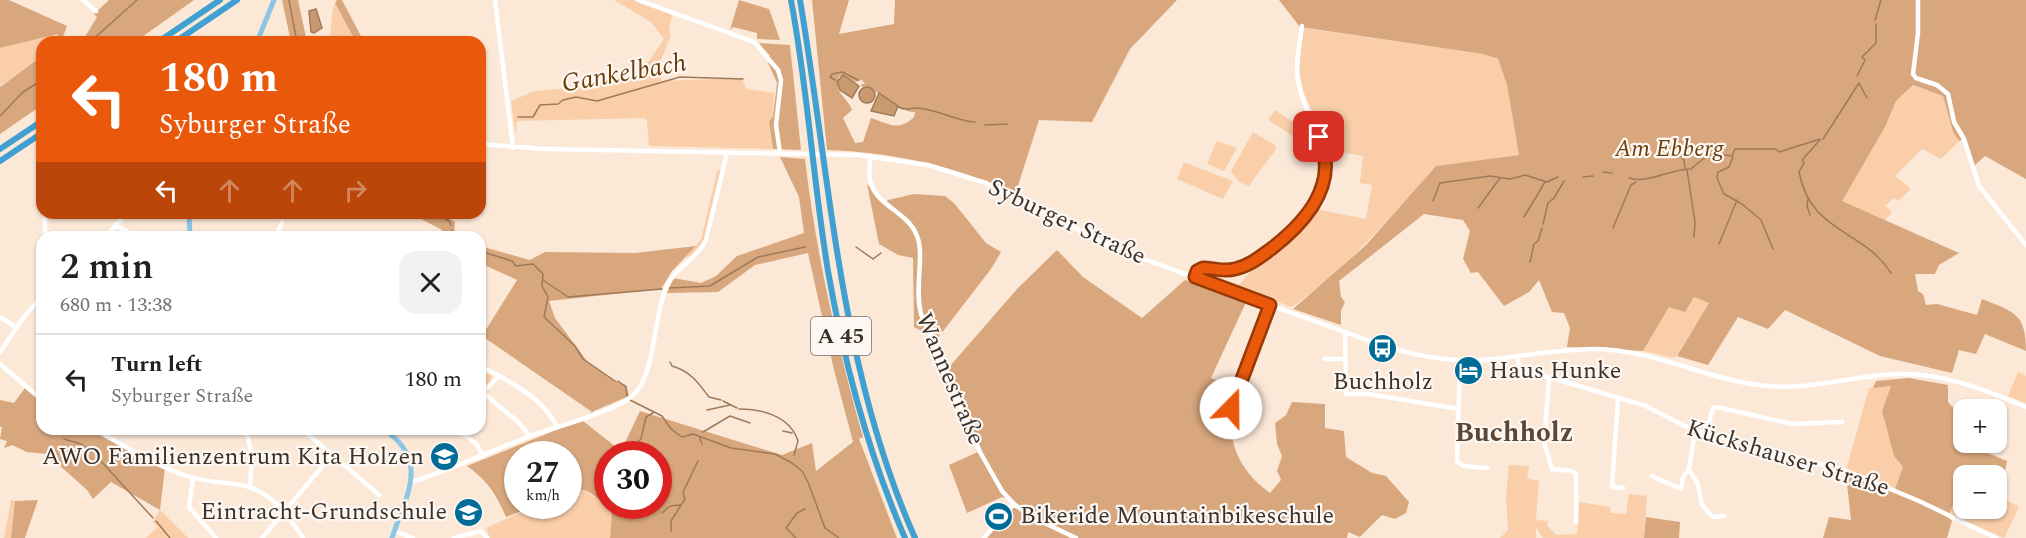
<!DOCTYPE html>
<meta charset="utf-8">
<style>
body{margin:0;font-family:Spectral,serif;background:#f2f2f2;color:#202124;height:100vh;display:flex;flex-direction:column;font-size:22px;white-space:nowrap}
*{box-sizing:border-box;margin:0}
p{font-size:20px;color:#757577}
.icon{flex:none;width:33px;height:33px;fill:none;stroke:currentColor;stroke-width:2;stroke-linecap:round;stroke-linejoin:round}
.map{position:relative;flex:1;overflow:hidden}
.details{position:absolute;left:36px;top:231px;width:450px;height:204px;display:flex;flex-direction:column;background:#fff;border-radius:18px;box-shadow:0 2px 4px #0004}
.details>*{flex:none}
.top-card{position:absolute;left:36px;top:36px;width:450px;height:183px;border-radius:18px;box-shadow:0 2px 4px #0004;background:#ea580c;color:#fff;overflow:hidden}
.tools{position:absolute;left:1953px;top:399px;display:grid;gap:12px}
.tools a{display:grid;place-items:center;width:54px;height:54px;border-radius:12px;background:#fff;box-shadow:0 2px 4px #0004;font-size:30px}
.speed{position:absolute;left:504px;top:441px;display:flex;gap:12px;font-size:30px;font-weight:700;text-align:center}
.speed>*{display:grid;place-content:center;width:78px;height:78px;border-radius:50%;background:#fff;box-shadow:0 2px 4px #0004;line-height:1}
.speed small{font-size:15px;font-weight:400}
.speed .limit{border:9px solid #d22;background:#fff;color:#111}
.pin{position:absolute;display:grid;place-items:center;width:51px;height:51px;color:#fff;margin:-26px;border-radius:12px;box-shadow:0 3px 9px #0006}
.me{position:absolute;width:66px;margin:-33px;rotate:22deg;stroke-linejoin:round;filter:drop-shadow(0 0 4px #0008)}
.turn{display:flex;align-items:center;gap:21px;height:126px;padding:0 24px;font-size:27px}
.turn .icon{width:78px;height:78px;stroke-width:2.5}
.turn b{display:block;font-size:42px;line-height:51px}
.lanes{display:flex;align-items:center;height:57px;padding:0 24px;background:#0003;justify-content:center;gap:30px;direction:ltr}
.lanes .off{opacity:.35}
.round{display:grid;place-items:center;flex:none;width:63px;height:63px;border-radius:18px;background:#f2f2f2}
.summary{display:flex;align-items:center;justify-content:space-between;height:102px;padding:0 24px}
h1{font-size:36px;font-weight:600;line-height:45px}
ul{padding:0;list-style:none}
li{display:flex;align-items:center;gap:18px;height:90px;padding:0 24px;border-top:2px solid #e0e0e0}
li div{flex:1}
li b{display:block;font-size:22px}
li em{font-style:normal}
.map>svg:first-child{display:block}
</style>
<div class="map">
<svg width="2026" height="538" viewBox="0 0 2026 538">
<rect width="100%" height="100%" fill="#fce8d7"/>
<path fill="#f9cea9" d="M614 0H633L672 15 669 30 671 35 659 65 661 81 742 78 746 89 774 93 773 116 769 122 773 149 649 146 647 121 644 118 517 121 516 136 511 101 535 91 594 86 626 76 647 64 664 39 651 22Z
M335 3 356 42H329C332 30 331 10 335 3Z
M1303 28 1483 54 1498 60 1507 85 1519 155 1436 166C1391 217 1348 267 1292 307L1237 287C1260 259 1290 238 1315 209L1366 219 1372 185 1360 183 1363 156 1329 150 1304 93 1299 70Z
M59 34 55 42H42V56L0 86V48Z
M1913 85 1943 96 1953 132 1959 141 1941 159 1922 149 1895 176 1911 189 1898 201 1894 198 1885 206 1892 212 1885 220 1842 202 1843 197 1885 127 1896 101Z
M1275 110 1305 130 1299 140 1268 120Z
M1253 132 1275 145 1276 149 1249 186 1239 182 1231 171Z
M1217 141 1237 148 1224 171 1207 164Z
M1184 162 1233 181 1223 199 1177 179Z
M725 168 708 242 696 255 686 257 701 240 717 171Z
M1694 297 1709 303 1675 358 1643 351 1669 307Z
M480 369 492 376 491 383 484 389 480 386Z
M2018 372 2026 376V403L2008 396Z
M1891 386 1882 411 1894 456 1903 467 1896 489 1846 470 1869 388Z
M1509 465 1529 466 1527 478 1539 481 1536 520 1548 521 1547 525 1556 535 1577 534 1579 502 1610 507 1611 513 1626 514 1629 494 1647 496 1644 538H1543L1536 527V538H1500L1508 530 1506 496Z
M1961 483 1963 484 1964 508H1996L1997 495 2019 507 2004 538 1948 514Z
M579 488 598 499 612 513 610 538H490L486 528 535 506H568L569 491Z
M11 500 15 501 11 538H4Z
M160 510 188 538H146L158 527 153 522Z"/>
<path fill="#d8a77d" fill-rule="evenodd" d="M0 0H9L67 26 61 42H55L58 34 0 48Z
M109 0H194L135 42H82L97 17 94 14Z
M282 0H298L307 42H291Z
M337 0H342L364 42H356L335 3Z
M739 0 769 9 780 40 757 39V33L733 27 730 30Z
M812 0H849L839 34 894 24 895 0H1177L1130 49 1092 122 1039 120 1015 195C958 166 891 152 827 150ZM843 75 855 82 862 80 865 84H861L862 87C883 89 894 112 915 112L914 117C898 132 890 124 871 118L863 142 855 143 843 118 852 110C848 97 833 94 839 77Z
M1279 0H2026V179L1985 156 1974 166 1964 139 1959 141 1953 132 1943 96 1913 85 1896 101 1885 127 1842 201 1959 253 1939 265 1935 274H1915L1918 291 1923 294 1926 305 1937 304 1977 315 1982 299C2014 312 2026 313 2026 351L1985 334 1976 354 1959 350 1952 373 1880 356 1785 310 1768 329 1738 317 1708 365 1677 356 1709 303 1694 297 1685 312 1669 307 1643 351 1567 347 1570 328 1564 313 1552 312 1539 280 1529 292 1504 306 1478 272 1471 273 1463 259 1470 231 1463 220 1424 214 1339 281 1341 297 1345 302 1341 311V325L1293 309 1366 245 1436 166 1519 155 1507 85 1498 59 1483 54 1300 27Z
M759 43 790 45 801 150 773 149 769 122 773 116 777 83 766 58 770 56Z
M42 56V105L0 134V87Z
M780 157 805 159C816 254 837 345 863 437L859 439 897 538H610L612 512C599 500 587 484 569 491L568 454H518V506H535L506 517C496 494 488 481 467 466L586 418 592 412 482 336 517 280 480 263V246L530 260 545 252 635 253 696 246 672 271 661 289 549 301 555 318 587 361 610 378 626 385 629 396 594 411 583 421 621 451 640 411 782 455 812 443 816 471 853 442 834 370 808 253 755 265 718 292 667 293 673 278 701 283 716 276 737 256 804 233 799 197ZM608 454H658V506H608Z
M867 184 885 204 888 200 914 194 945 196 954 203 986 243 1001 252 991 269 937 339 914 327 913 258 898 255 879 244Z
M410 213H440L455 222 454 237H444L442 230Z
M1057 250 1083 277 1142 318 1185 280 1247 300 1211 378 1235 391C1224 433 1234 467 1270 493L1281 480 1277 471 1282 456 1277 444 1275 423 1286 415 1292 402 1325 404V428L1344 431 1346 457 1372 473 1386 476 1409 502 1406 513 1395 519 1382 515 1360 537 1348 532 1347 538H984L1014 504 1008 498 1002 497 967 513 949 465 980 451 944 373 1017 289Z
M1909 378 1948 385V402L1956 411 1953 421 1963 426 1964 442 1971 443 1970 446 2007 461 2000 496 1997 495 1996 476H1964L1963 484H1961L1948 517 1952 521 1947 538H1823L1829 517 1851 520 1846 475 1894 492 1903 467 1894 456 1882 411 1891 386 1873 388 1876 381Z
M25 388 42 400V429H94L165 468 160 510 111 482 93 499 87 490 47 454 27 452 12 445 4 448 7 441 0 439 2 427H0V400L14 403Z
M38 500 25 538H11L15 501Z
M1646 517 1680 522 1679 538H1644Z"/>
<path fill="#c9996f" stroke="#9f7a5a" stroke-width="1.5" d="M316 9 322 28 314 33 311 32 309 11Z
M843 75 859 86 852 98 840 90 837 82Z
M859 95a8 8 0 1 1 16 0a8 8 0 1 1-16 0Z
M879 93 898 106 894 116 871 111Z"/>
<g fill="none" stroke-linecap="round" stroke-linejoin="round">
<path stroke="#9f7a5a" stroke-width="1.5" d="M289 0 297 42
M1875 20 1881 0
M90 42 137 0
M1857 76 1865 60 1862 57 1876 43V24
M835 80 830 77 832 74 842 72 858 80
M898 107C906 110 907 109 915 108 932 107 958 122 975 122
M0 116 23 92 42 80
M518 117H533L540 105 558 104 563 100 576 97 597 101 680 77 743 79
M985 125 1007 124
M1823 139 1859 83 1867 98
M1820 140 1802 160 1804 163 1799 172C1811 234 1862 228 1891 273
M1671 144 1684 160 1685 168
M1733 157 1729 167 1718 172 1717 178 1724 194 1742 204 1761 220 1773 249
M1687 170 1695 222 1694 237
M1603 172 1612 173
M1583 177 1593 176
M1629 178C1648 184 1670 169 1691 169 1707 155 1710 152 1732 156L1735 149H1776L1779 152 1820 139
M1808 199 1807 206 1810 215
M1433 201 1440 183 1490 176 1510 179 1525 175 1547 182 1558 177
M1478 208 1500 178
M433 213 449 221 451 225
M1524 217 1545 182
M1543 224 1548 203 1554 198 1564 181
M1613 228 1631 185 1636 182
M451 237 452 230
M1719 244 1737 200
M856 247 873 259 881 253
M480 251 512 261 516 266 533 264 543 274 542 286 548 297 544 317 575 346 583 359 615 381
M1530 262 1534 244 1538 241 1542 228
M543 280 568 297 662 289
M670 288 710 286 758 257 805 247
M670 362 672 366C690 371 698 382 709 397L721 400
M618 381 626 387 627 396
M630 400 662 416 671 429 682 437 693 434 731 448 775 454 792 463 802 471 808 482 825 528 839 538
M723 401 737 408
M739 409C762 409 790 416 798 441L794 455
M707 410 730 405
M783 431 792 433
M703 432 730 416 750 423
M699 436 702 444
M64 439 81 444 92 452
M634 454 639 449 636 443 641 439 646 417 653 413
M99 459 153 518
M662 513 670 506 680 505
M156 521 170 538
M671 531V521L685 499 683 492 698 461
M796 538 786 528 797 513 805 509"/>
<path stroke="#fff" stroke-width="4.5" d="M83 0 96 11
M495 0 513 148
M638 0 754 42 778 70 781 80 776 125 780 153
M1918 0V33L1913 74 1916 78 1937 85 1948 94 1954 122 1964 139 1979 186 2026 245
M260 36 269 42
M480 144 546 149 858 155 928 165 986 183 1119 250 1375 343C1415 356 1454 364 1496 359 1529 355 1562 349 1595 349 1655 350 1703 378 1759 385 1810 392 1851 375 1899 374 1945 373 1985 390 2026 407
M870 156C870 165 868 175 871 184 879 207 909 213 917 236 925 255 914 287 921 314L980 452 1002 491 1014 504 1032 517 1076 538
M45 213V237
M115 225 137 237
M106 237 126 213
M276 237 282 222
M1195 277 1197 271C1212 263 1230 276 1254 261 1295 236 1341 193 1321 140 1313 120 1301 102 1298 80 1295 63 1300 43 1302 26
M0 317 17 328
M1345 332 1346 394H1369L1459 409
M0 352 24 317 42 296
M1517 356 1520 367 1525 370 1646 406 1695 431 1731 439 1849 472 1919 501 1996 538
M1325 359H1344
M1460 360 1457 461 1463 466 1487 468
M0 364 42 400
M480 366C506 379 545 399 557 427
M1549 379 1544 442 1552 469 1572 471 1576 474V522
M483 393 517 421 530 436
M480 395 499 376
M1618 398 1612 487 1623 488
M1231 409 1270 305
M94 429C123 445 152 464 184 475 200 481 217 482 234 484 268 487 285 511 303 538
M214 429 247 433
M246 429 252 456 250 486
M302 429 379 495
M458 429 477 445 483 456
M1695 431 1689 469 1698 485 1702 505 1713 517 1724 516
M391 434 402 429
M1706 434 1713 408 1717 407 1792 424 1842 422
M1652 476 1681 489 1683 477 1689 469
M193 478 189 507 216 538
M410 480 415 481C454 468 491 451 530 436 552 428 621 410 635 393 656 370 653 318 666 288 674 268 697 259 706 240L727 153
M394 531 413 538
M262 538 332 455
M454 538 481 531 487 538
M984 538 1014 504"/>
<path stroke="#8cc6e4" stroke-width="5" d="M257 42 274 0
M189 213 190 237
M383 429C431 460 406 495 392 538"/>
<path stroke="#40a0d2" stroke-width="6" d="M791 0C808 90 813 181 828 271 844 362 868 453 905 538
M800 0C831 182 839 367 915 538
M158 42 220 0
M175 42 237 0
M0 149 42 121
M0 161 42 133"/>
</g>
<g fill="none" stroke-linecap="round" stroke-linejoin="round">
<defs>
<path id="route" d="M1231 408 1270 305 1195 277 1197 271 1203 268C1214 268 1224 272 1235 269 1249 266 1260 257 1271 249 1306 222 1340 184 1319 137"/>
</defs>
<use href="#route" stroke="#983908" stroke-width="15"/>
<use href="#route" stroke="#ea580c" stroke-width="10"/>
</g>
<defs>
<symbol id="bus-disc" viewBox="-11 -11 22 22"><circle r="9.5" fill="#006d99" stroke="#fdf8f4"/><path d="M-5-6H5V4H4V6H2V4H-2V6H-4V4H-5ZM-3.5-4V0h7V-4ZM-3.5 1.2v1.5H-2V1.2ZM2 1.2v1.5H3.5V1.2Z" fill="#fff"/></symbol>
<symbol id="hotel-disc" viewBox="-11 -11 22 22"><circle r="9.5" fill="#006d99" stroke="#fdf8f4"/><path d="M-6-4.5h1.5V1H6V5H4.5V3h-9V5H-6ZM-4 0a1.8 1.8 0 1 1 3.6 0ZM.5 0V-2.5h3Q6-2.5 6 0Z" fill="#fff"/></symbol>
<symbol id="school-disc" viewBox="-11 -11 22 22"><circle r="9.5" fill="#006d99" stroke="#fdf8f4"/><path d="M0-5L7-2L0 1L-7-2ZM-4 1L0 2.5L4 1V4Q0 6-4 4Z" fill="#fff"/></symbol>
<symbol id="stadium-disc" viewBox="-11 -11 22 22"><circle r="9.5" fill="#006d99" stroke="#fdf8f4"/><path d="M0-5a6.5 5 0 1 0 0 10a6.5 5 0 1 0 0-10ZM-3.5-1.8h7v3.6h-7Z" fill="#fff"/></symbol>
</defs>
<g fill-rule="evenodd">
<use href="#bus-disc" x="1366" y="332" width="33" height="33"/>
<use href="#hotel-disc" x="1452" y="354" width="33" height="33"/>
<use href="#school-disc" x="428" y="440" width="33" height="33"/>
<use href="#school-disc" x="452" y="496" width="33" height="33"/>
<use href="#stadium-disc" x="982" y="500" width="33" height="33"/>
</g>
<g text-anchor="middle" dominant-baseline="central" stroke-width="4.5" stroke-linejoin="round" paint-order="stroke">
<rect fill="#fdf8f4" stroke="#766d67" stroke-width="1.5" x="811" y="317" width="60" height="38" rx="4.5"/>
<g font-size="22" font-weight="bold" fill="#3c322a">
<text x="841" y="336">A 45</text>
</g>
<g font-size="24" font-style="italic" fill="#6d3f0b" stroke="#fdf8f4">
<text x="1669" y="149">Am Ebberg</text>
</g>
<g font-size="24" fill="#3c322a" stroke="#fdf8f4">
<text transform="translate(1067 222) rotate(25)">Syburger Straße</text>
<text transform="translate(950 379) rotate(67)">Wannestraße</text>
<text transform="translate(1788 458) rotate(17)">Kückshauser Straße</text>
</g>
<g font-size="24" fill="#3c322a" stroke="#fdf8f4" text-anchor="start">
<text x="1489" y="371">Haus Hunke</text>
<text x="1383" y="382" text-anchor="middle">Buchholz</text>
<text x="424" y="457" text-anchor="end">AWO Familienzentrum Kita Holzen</text>
<text x="447" y="512" text-anchor="end">Eintracht-Grundschule</text>
<text x="1020" y="516">Bikeride Mountainbikeschule</text>
</g>
<g font-size="26" font-style="italic" fill="#6b3d08" stroke="#fdf8f4">
<text transform="translate(624 73) rotate(-10)">Gankelbach</text>
</g>
<g font-size="27" font-weight="bold" fill="#5c4735" stroke="#fdf8f4">
<text x="1514" y="433">Buchholz</text>
</g>
</g>
</svg>
<div class="tools">
<a>+</a>
<a>−</a>
</div>
<div class="speed"><div>27<small>km/h</small></div><div class="limit">30</div></div>
<div class="pin" style="left:1319px;top:137px;background:#d93025"><svg class="icon" aria-label="arrive" viewBox="0 0 24 24"><path d="M6 21V4h12l-3 4 3 4H6"/></svg></div>
<svg class="me" style="left:1231px;top:408px" viewBox="-20 -20 40 40"><circle r="19" fill="#fff"/><path d="M0-13L10 11 0 6-10 11z" fill="#ea580c"/></svg>
<div class="top-card">
<div class="turn"><svg class="icon" aria-label="left" viewBox="0 0 24 24"><path d="M17 20v-9H6M10 6l-5 5 5 5"/></svg><div><b>180 m</b>Syburger Straße</div></div>
<div class="lanes"><svg class="icon" aria-label="left" viewBox="0 0 24 24"><path d="M17 20v-9H6M10 6l-5 5 5 5"/></svg><svg class="icon off" aria-label="ahead" viewBox="0 0 24 24"><path d="M12 20V5M6 11l6-6 6 6"/></svg><svg class="icon off" aria-label="ahead" viewBox="0 0 24 24"><path d="M12 20V5M6 11l6-6 6 6"/></svg><svg class="icon off" aria-label="right" viewBox="0 0 24 24"><path d="M7 20v-9h11M14 6l5 5-5 5"/></svg></div>
</div>
<section class="details">
<div class="summary"><div><h1>2 min</h1><p>680 m · 13:38</p></div><a class="round"><svg class="icon" aria-label="close" viewBox="0 0 24 24"><path d="M6 6l12 12M18 6L6 18"/></svg></a></div>
<ul>
<li><svg class="icon" aria-label="left" viewBox="0 0 24 24"><path d="M17 20v-9H6M10 6l-5 5 5 5"/></svg><div><b>Turn left</b><p>Syburger Straße</p></div><em>180 m</em></li>
</ul>
</section>
</div>
